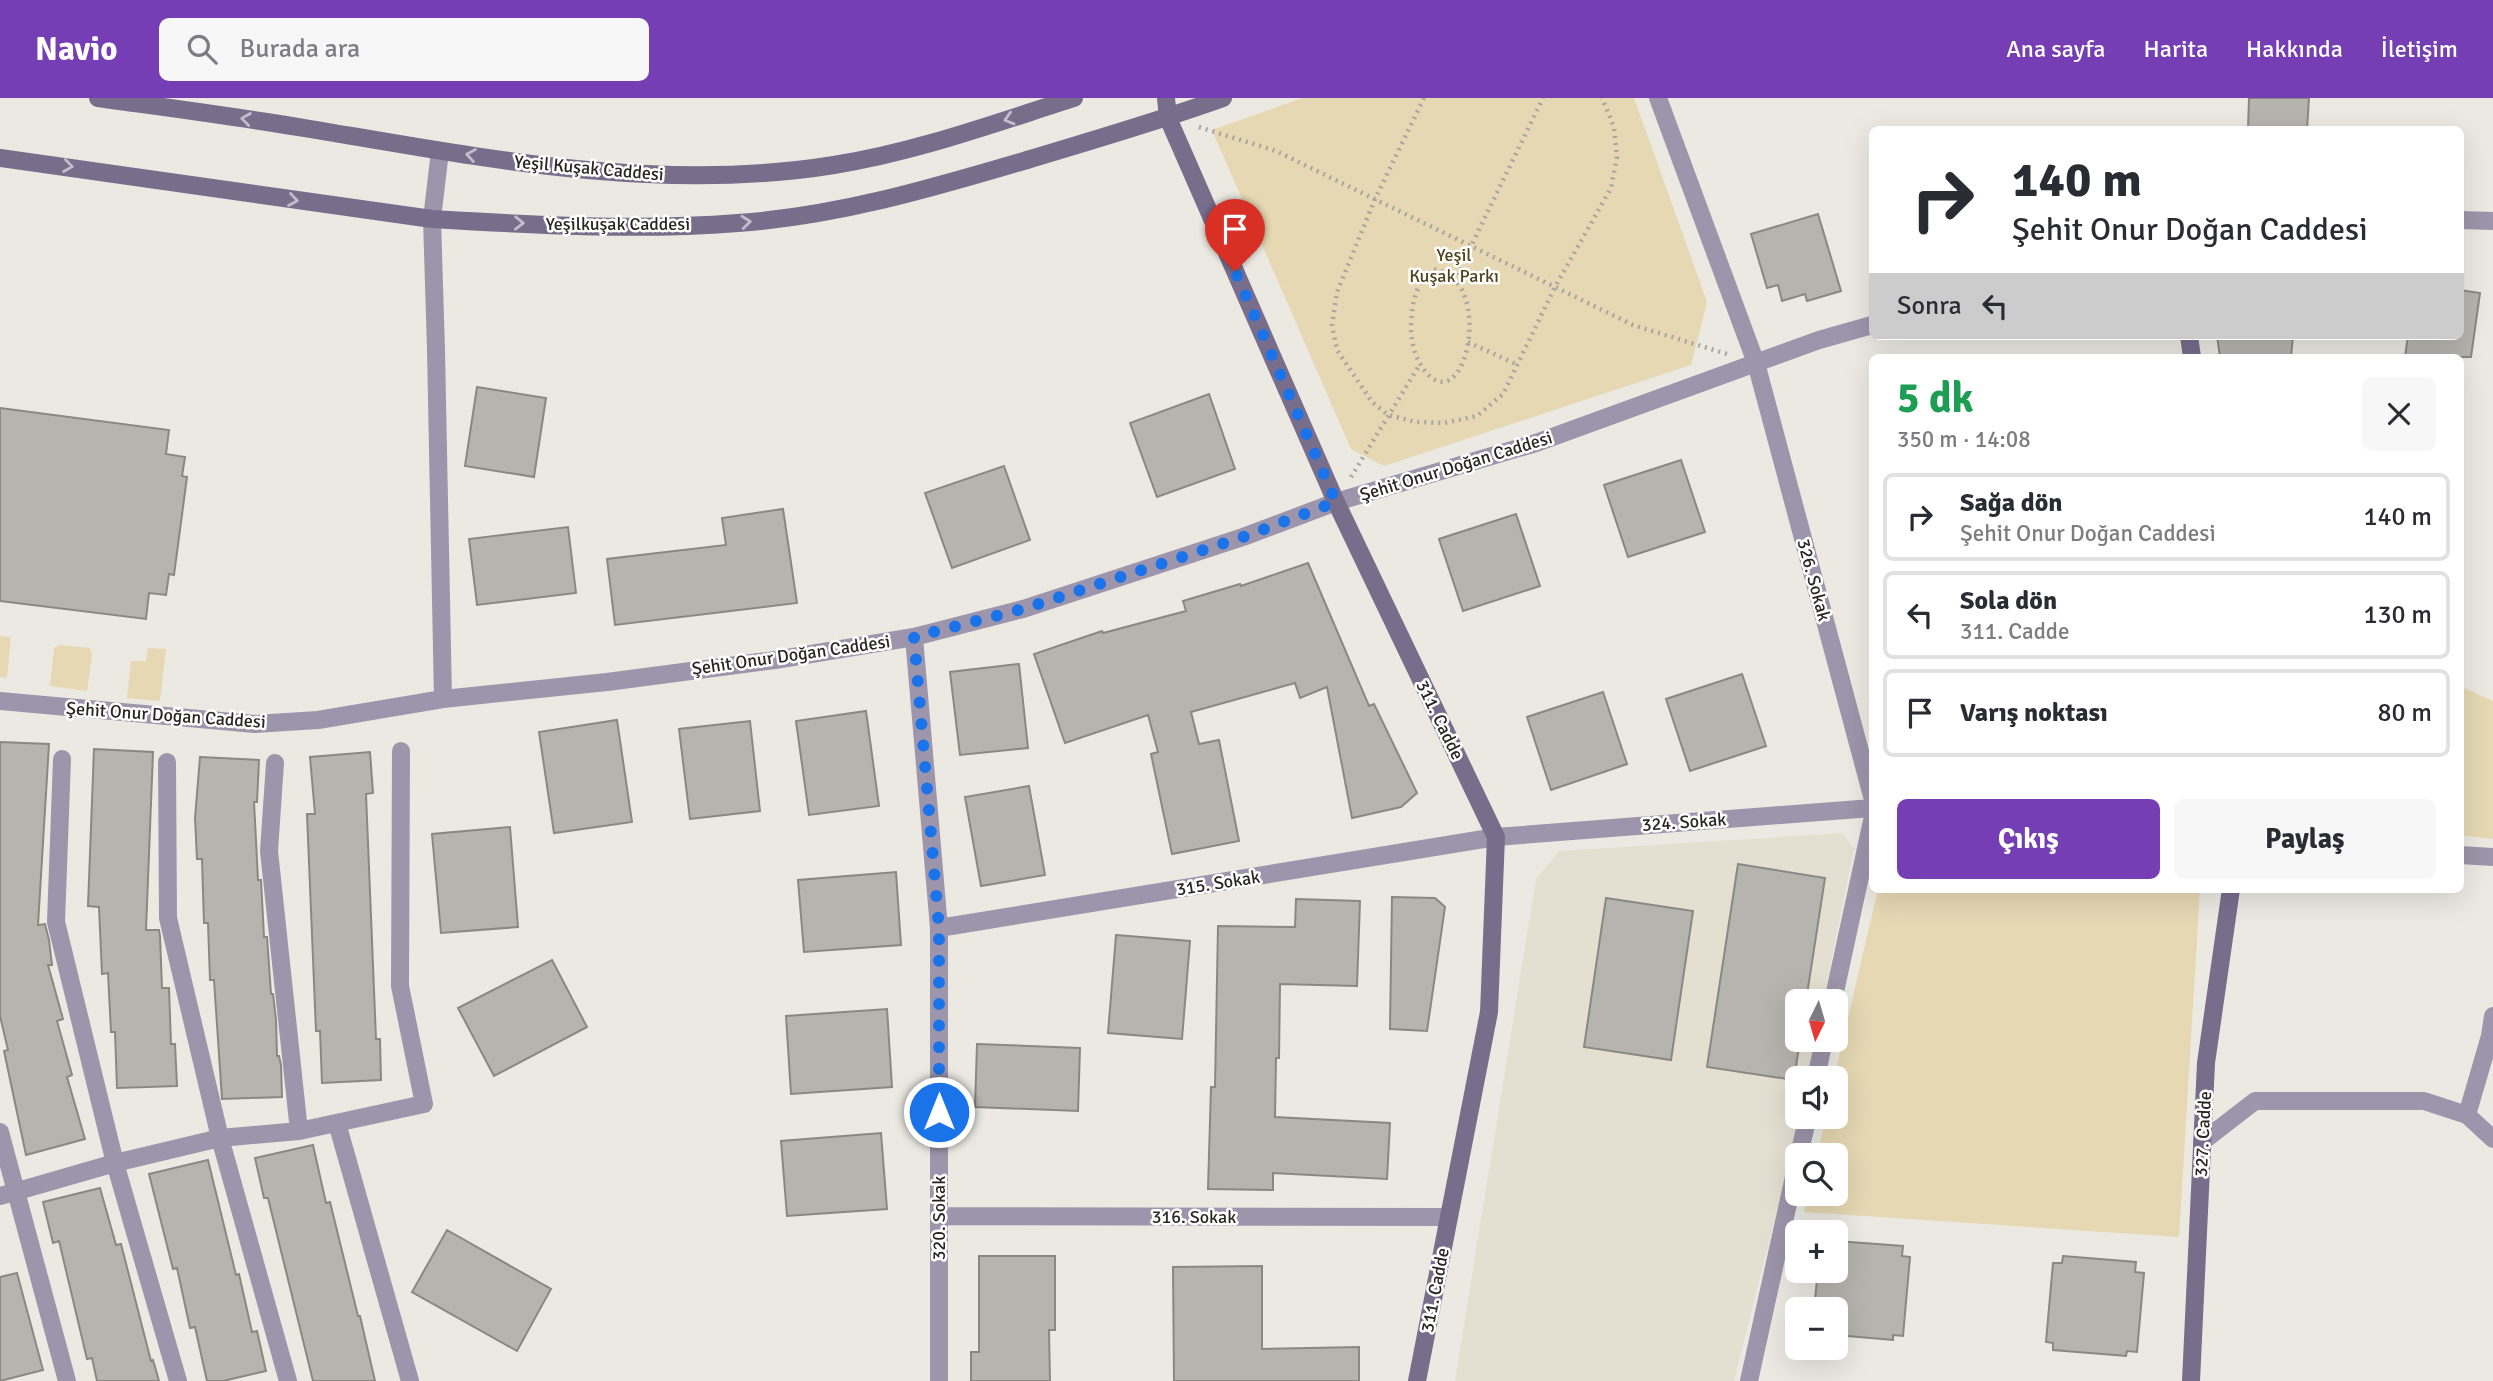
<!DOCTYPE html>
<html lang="tr">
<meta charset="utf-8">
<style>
body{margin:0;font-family:Signika,sans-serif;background:#f7f7f7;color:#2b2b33;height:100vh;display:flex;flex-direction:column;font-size:26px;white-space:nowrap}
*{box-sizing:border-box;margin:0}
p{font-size:23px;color:#7c7c81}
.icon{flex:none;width:38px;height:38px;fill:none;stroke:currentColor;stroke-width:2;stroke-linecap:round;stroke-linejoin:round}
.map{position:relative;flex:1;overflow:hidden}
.panel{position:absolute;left:1869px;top:256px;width:595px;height:539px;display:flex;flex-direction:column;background:#fff;border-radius:10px;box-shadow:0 7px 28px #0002}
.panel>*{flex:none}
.banner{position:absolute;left:1869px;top:28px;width:595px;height:214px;border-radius:10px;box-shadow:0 7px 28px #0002;background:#fff;color:#2b2b33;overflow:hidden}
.needle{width:46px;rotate:185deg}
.fabs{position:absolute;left:1785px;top:891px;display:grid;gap:14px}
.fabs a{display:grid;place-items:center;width:63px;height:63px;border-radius:10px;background:#fff;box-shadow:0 7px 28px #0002;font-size:35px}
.pin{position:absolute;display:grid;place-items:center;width:60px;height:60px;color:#fff;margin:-72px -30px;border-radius:50% 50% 50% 0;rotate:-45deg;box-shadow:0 0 7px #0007}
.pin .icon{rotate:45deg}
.me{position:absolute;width:77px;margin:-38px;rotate:0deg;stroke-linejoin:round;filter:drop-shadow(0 0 5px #0008)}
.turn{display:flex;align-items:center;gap:24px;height:147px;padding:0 28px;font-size:32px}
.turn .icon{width:91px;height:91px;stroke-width:2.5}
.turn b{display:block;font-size:49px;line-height:60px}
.then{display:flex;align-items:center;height:66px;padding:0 28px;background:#0003;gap:14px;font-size:26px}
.round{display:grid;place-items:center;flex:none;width:74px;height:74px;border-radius:10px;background:#f7f7f7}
.headline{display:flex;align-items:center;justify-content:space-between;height:119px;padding:0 28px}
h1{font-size:42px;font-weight:700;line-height:52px;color:#1e9e55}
.action{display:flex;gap:14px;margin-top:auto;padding:14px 28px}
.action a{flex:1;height:80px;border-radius:10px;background:#763eb4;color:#fff;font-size:28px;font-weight:700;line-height:80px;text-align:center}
.action a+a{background:#f7f7f7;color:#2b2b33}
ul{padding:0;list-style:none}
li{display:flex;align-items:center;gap:21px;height:88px;margin:0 14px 10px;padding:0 14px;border:4px solid #e1e1e2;border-radius:10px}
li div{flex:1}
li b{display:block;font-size:26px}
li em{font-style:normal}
header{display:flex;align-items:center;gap:42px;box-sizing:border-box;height:98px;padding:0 35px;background:#763eb4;color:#fff}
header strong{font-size:33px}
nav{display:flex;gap:38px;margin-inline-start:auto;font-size:24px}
.search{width:490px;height:63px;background:#f7f7f7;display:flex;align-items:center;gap:18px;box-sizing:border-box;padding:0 24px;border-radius:10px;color:#7c7c81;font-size:26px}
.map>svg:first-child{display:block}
</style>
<header>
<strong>Navio</strong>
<div class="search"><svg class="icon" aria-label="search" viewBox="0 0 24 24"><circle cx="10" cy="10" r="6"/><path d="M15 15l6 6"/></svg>Burada ara</div>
<nav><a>Ana sayfa</a><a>Harita</a><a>Hakkında</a><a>İletişim</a></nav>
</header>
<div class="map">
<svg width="2493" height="1283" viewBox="0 0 2493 1283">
<rect width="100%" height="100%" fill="#ebe9e2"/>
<path fill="#e4dfd1" d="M1842 735 1854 751 1823 903H1797V942H1815L1807 980H1797L1799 1019 1795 1039 1734 1283H1455L1536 781 1559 753Z"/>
<path fill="#e5d8b3" d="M1302 0H1634L1707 204 1691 267 1384 368 1351 351 1212 32Z
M0 538 11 539 7 580 0 579Z
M60 547 90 550 92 557 87 593 50 588 54 550Z
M148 550 166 551 160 603 127 600 131 563H146Z
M2460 588 2493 603V741L2461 737Z
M1878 791H2200L2179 1139 1804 1114 1808 1096H1836V1057H1817L1826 1019 1836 1018 1834 980Z"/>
<path fill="#b6b4ae" stroke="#8a8882" stroke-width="2" d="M2249 0H2309L2307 32H2248Z
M1818 116 1841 193 1807 203 1805 196 1782 203 1778 187 1767 190 1751 136Z
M2460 192 2480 195 2471 259H2405L2408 238H2460Z
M2217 238H2293L2291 259H2220Z
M477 289 546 300 534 379 465 368Z
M1209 296 1235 371 1157 399 1130 325Z
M0 310 169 332 166 356 185 359 182 378 187 379 174 477 169 476 166 497 149 495 146 521 0 503Z
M1681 362 1705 434 1628 459 1604 387Z
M1004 368 1030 442 952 470 925 395Z
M783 411 797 505 615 527 607 461 726 447 722 420Z
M1516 416 1540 488 1463 513 1439 441Z
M568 429 576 495 477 507 469 441Z
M1308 465 1369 608 1374 606 1417 695 1401 709 1352 720 1327 589 1300 600 1295 585 1191 614 1199 646 1219 642 1239 743 1172 756 1151 656 1158 654 1148 617 1065 645 1034 556 1102 533 1103 535 1186 513 1183 503 1240 486 1241 488Z
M1019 566 1028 650 960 657 950 574Z
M1742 576 1766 648 1690 673 1666 601Z
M1603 594 1627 666 1551 692 1527 619Z
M866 613 879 708 809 717 796 623Z
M617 622 632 724 554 735 539 634Z
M750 623 760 713 690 721 679 631Z
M0 644 49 646 38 827 45 826 49 842 52 867H48L63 921 57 923 72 977 67 979 85 1041 26 1057 4 953 8 952 0 918Z
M94 651 153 654 146 832H159L160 838 162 890H169L171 946H175L177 988 117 990 115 934H111L108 875 102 876 99 809 88 808Z
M370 654 373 695 366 696 376 941H380L381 982 322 985 320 933H316L307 716H315L310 659Z
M200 659 259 662 257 704H254L258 782H261L264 839H267L271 896H273L276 922 277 958H279L281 967 282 999 222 1001 214 882H210L208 825H204L202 761H197L195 720Z
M1029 688 1045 777 981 788 965 699Z
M510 729 518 829 441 835 432 736Z
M1738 766 1825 780 1806 903H1797V942H1800L1794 982 1707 969Z
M896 774 901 847 804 854 798 782Z
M1392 799 1435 800 1445 809 1427 933 1390 931Z
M1606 800 1693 813 1671 962 1584 949Z
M1296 801 1360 803 1357 888 1280 886 1279 960H1276L1275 1019 1390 1025 1387 1081 1273 1075V1092L1208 1091 1211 989H1215L1218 828 1295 829Z
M1116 837 1190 843 1182 941 1108 935Z
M552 862 587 929 494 978 458 910Z
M887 911 892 989 791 996 786 918Z
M977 946 1080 950 1078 1013 975 1009Z
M881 1035 887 1111 787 1118 781 1043Z
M313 1047 326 1105 330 1104 358 1218H360L375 1283H313L268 1100H264L255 1060Z
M208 1062 236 1177 239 1176 252 1234 257 1233 266 1273 223 1283H207L195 1229 190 1230 177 1170 173 1171 149 1076Z
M100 1090 116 1147 121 1146 151 1263 153 1262 159 1283H97L92 1260 87 1261 59 1143 53 1145 43 1104Z
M447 1132 551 1191 517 1253 412 1194Z
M1836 1143 1903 1148 1902 1158 1910 1159 1903 1238 1893 1237V1242L1836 1237V1211H1814L1818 1172H1836Z
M979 1158H1055V1232H1049L1050 1283H971V1254H979Z
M2063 1158 2136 1164 2135 1174 2144 1175 2137 1254 2127 1253 2126 1258 2053 1252V1245L2046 1244 2053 1165H2062Z
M1262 1168V1251L1359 1249V1283H1174L1173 1169Z
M17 1175 43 1272 0 1283V1179Z"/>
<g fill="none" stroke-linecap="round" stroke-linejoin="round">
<path stroke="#a7a59f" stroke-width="4.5" stroke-dasharray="2 5" stroke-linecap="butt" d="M1424 0 1375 101 1337 194 1332 227 1337 252 1372 304 1388 317 1416 324 1444 325 1477 318 1503 296 1555 189 1611 90 1617 59 1614 29 1602 0
M1199 29 1276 53 1633 227 1727 256
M1434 171C1439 173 1445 174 1449 177 1490 204 1463 319 1425 273 1415 260 1411 245 1411 228 1412 205 1415 185 1434 171Z
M1454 183 1543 0
M1468 244 1518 267
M1351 379 1420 266"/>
<path stroke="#9d95ab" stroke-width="18" d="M1658 0 1756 265 1872 698
M440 53 432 121 436 252 443 601
M2460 122 2493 123
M914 539 939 830V1283
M0 603 255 626 318 622 443 601 607 584 775 562 914 539 1023 511 1243 439 1336 404 1536 345 1819 242 1872 227
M62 661 56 824 115 1065 178 1283
M167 664 168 820 220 1040 288 1283
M275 665 269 753 299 1033
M2460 757 2493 759
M939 830 1496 739 1872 710
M1833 903 1872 723
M2493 918 2490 938 2467 1017 2493 1041
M1816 980 1824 942
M337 1025 410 1283
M0 1034 67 1283
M2202 1044 2255 1003H2424L2467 1017
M1799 1057 1808 1018
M0 1098 115 1065 220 1040 299 1033 424 1006 400 888 401 653
M939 1118 1449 1119
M1749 1283 1797 1065"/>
<path stroke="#796d8c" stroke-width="18" d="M98 0C177 11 256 21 334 35 499 63 667 94 834 67 916 54 995 25 1074 0
M1166 0 1168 20 1336 404 1496 739 1489 914 1417 1283
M0 60 432 121C533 127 637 133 738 125 838 118 932 90 1027 62 1093 42 1159 23 1223 0
M2189 238 2192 259
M2191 1283 2206 965 2231 791"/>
</g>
<defs><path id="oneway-chevron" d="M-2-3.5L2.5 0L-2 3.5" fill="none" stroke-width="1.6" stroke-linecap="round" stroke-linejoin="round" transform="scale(1.75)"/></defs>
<g stroke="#c3bdcb">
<use href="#oneway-chevron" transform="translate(246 21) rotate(-172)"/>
<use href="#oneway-chevron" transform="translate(1009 21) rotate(163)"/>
<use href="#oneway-chevron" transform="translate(471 57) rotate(-171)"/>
<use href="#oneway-chevron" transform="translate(68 68) rotate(8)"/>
<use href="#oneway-chevron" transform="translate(293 102) rotate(9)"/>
<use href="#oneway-chevron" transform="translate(746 124) rotate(-6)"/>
<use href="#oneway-chevron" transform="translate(519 125) rotate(1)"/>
</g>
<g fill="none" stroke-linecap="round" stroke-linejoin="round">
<path stroke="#1a73e8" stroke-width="12" stroke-dasharray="0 21.6" d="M939 1014V830L914 539 1023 511 1243 439 1336 404 1235 173"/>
</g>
<g text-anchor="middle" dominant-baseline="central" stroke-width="5" stroke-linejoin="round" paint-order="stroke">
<g font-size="18" fill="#272623" stroke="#fff">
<text transform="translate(589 70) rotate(5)">Yeşil Kuşak Caddesi</text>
<text x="618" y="126">Yeşilkuşak Caddesi</text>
<text transform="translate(1456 368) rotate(-17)">Şehit Onur Doğan Caddesi</text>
<text transform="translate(1814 482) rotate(75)">326. Sokak</text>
<text transform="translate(791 557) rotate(-8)">Şehit Onur Doğan Caddesi</text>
<text transform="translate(166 617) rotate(4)">Şehit Onur Doğan Caddesi</text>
<text transform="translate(1440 622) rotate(64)">311. Cadde</text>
<text transform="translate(1684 724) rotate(-4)">324. Sokak</text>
<text transform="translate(1218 785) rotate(-9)">315. Sokak</text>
<text transform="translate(2203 1036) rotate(-87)">327. Cadde</text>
<text x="1194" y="1119">316. Sokak</text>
<text transform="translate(939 1120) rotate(-90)">320. Sokak</text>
<text transform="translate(1435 1192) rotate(-79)">311. Cadde</text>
</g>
<g font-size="18" fill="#52431a" stroke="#fff">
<text x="1454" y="157">Yeşil<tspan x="1454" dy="21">Kuşak Parkı</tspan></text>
</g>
</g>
</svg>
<div class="fabs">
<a><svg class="needle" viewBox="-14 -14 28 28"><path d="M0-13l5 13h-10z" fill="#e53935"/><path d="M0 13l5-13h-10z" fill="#7c7c81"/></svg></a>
<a><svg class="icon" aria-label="sound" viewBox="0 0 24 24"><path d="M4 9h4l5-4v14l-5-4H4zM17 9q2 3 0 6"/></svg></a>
<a><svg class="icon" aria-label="search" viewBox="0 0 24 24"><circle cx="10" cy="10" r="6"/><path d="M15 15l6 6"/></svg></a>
<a>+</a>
<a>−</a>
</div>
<div class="pin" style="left:1235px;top:173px;background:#d93025"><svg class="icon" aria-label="arrive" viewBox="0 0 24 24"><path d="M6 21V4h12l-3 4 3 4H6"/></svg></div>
<svg class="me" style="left:939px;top:1014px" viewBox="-20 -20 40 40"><circle r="17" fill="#1a73e8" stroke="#fff" stroke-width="3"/><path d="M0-11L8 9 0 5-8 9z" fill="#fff"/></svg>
<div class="banner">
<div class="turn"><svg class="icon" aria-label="right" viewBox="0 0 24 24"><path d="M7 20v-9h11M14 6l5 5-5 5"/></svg><div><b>140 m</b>Şehit Onur Doğan Caddesi</div></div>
<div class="then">Sonra<svg class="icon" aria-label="left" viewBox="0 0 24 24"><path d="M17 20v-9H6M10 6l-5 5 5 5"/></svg></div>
</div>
<section class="panel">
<div class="headline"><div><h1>5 dk</h1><p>350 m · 14:08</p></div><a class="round"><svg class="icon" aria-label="close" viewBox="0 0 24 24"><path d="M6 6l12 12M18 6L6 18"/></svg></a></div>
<ul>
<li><svg class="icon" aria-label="right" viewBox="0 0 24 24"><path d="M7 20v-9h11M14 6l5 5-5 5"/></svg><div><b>Sağa dön</b><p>Şehit Onur Doğan Caddesi</p></div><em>140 m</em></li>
<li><svg class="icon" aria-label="left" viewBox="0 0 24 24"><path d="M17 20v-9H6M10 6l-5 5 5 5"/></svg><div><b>Sola dön</b><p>311. Cadde</p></div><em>130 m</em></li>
<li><svg class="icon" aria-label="arrive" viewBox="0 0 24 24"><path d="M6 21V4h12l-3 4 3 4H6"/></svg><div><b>Varış noktası</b></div><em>80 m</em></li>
</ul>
<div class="action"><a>Çıkış</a><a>Paylaş</a></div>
</section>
</div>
